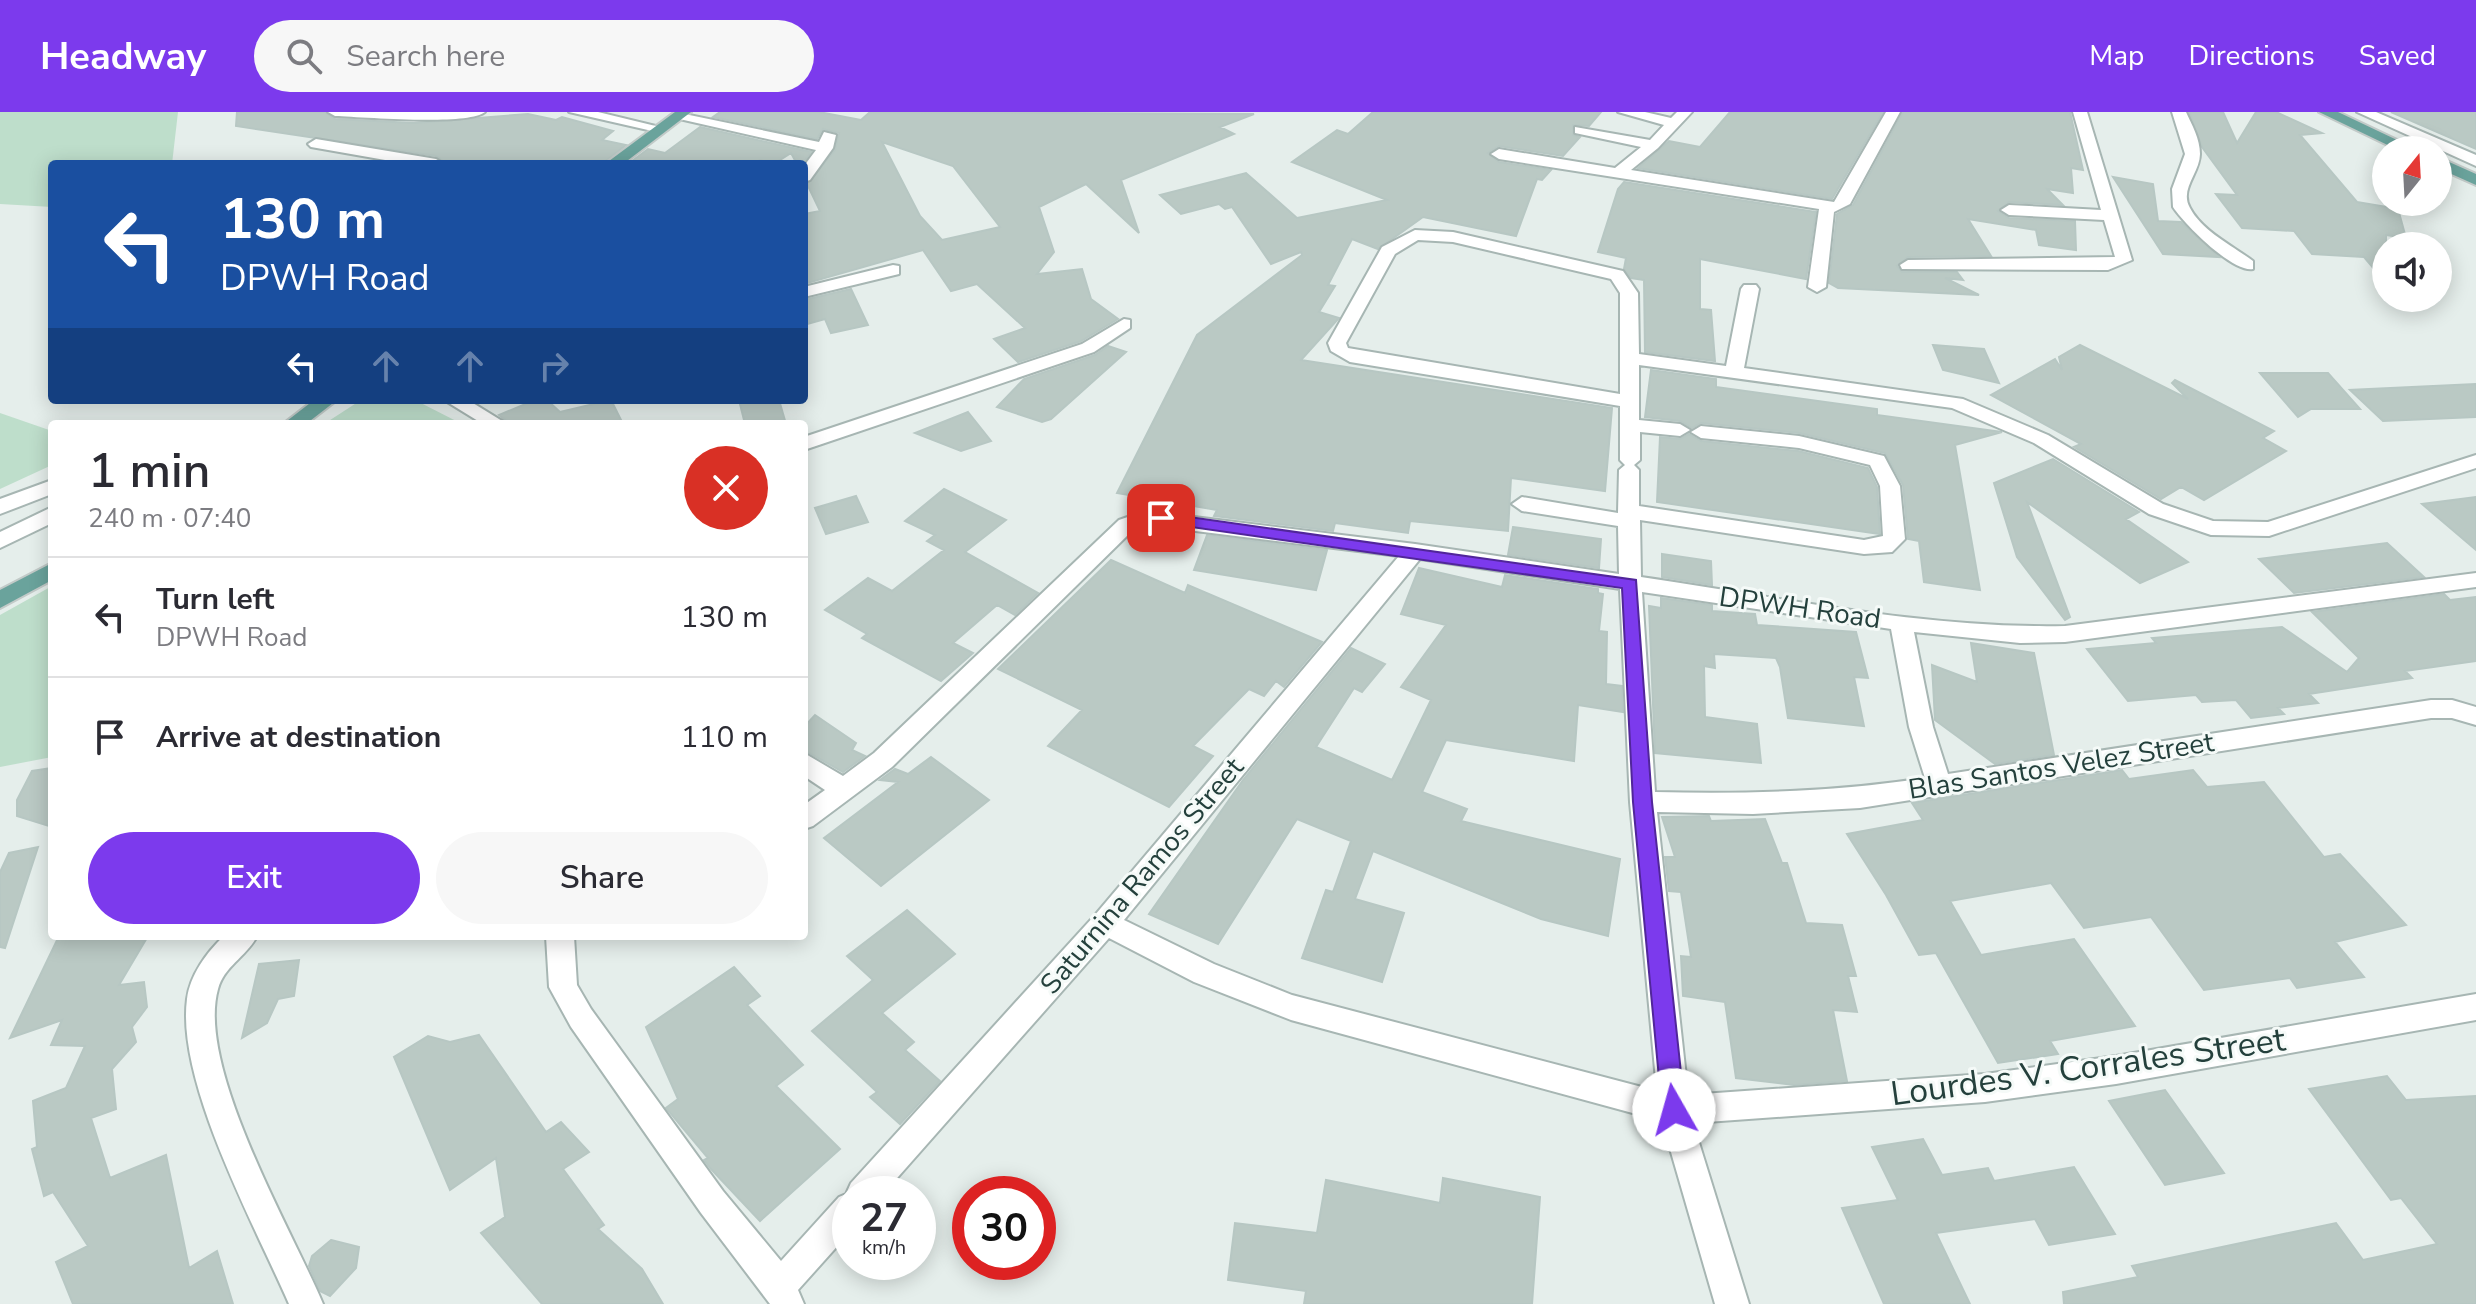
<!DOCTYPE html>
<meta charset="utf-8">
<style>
body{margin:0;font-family:"Nunito Sans",sans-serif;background:#f7f7f7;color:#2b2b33;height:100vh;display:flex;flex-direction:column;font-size:30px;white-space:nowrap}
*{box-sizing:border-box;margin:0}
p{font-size:26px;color:#7c7c81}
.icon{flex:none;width:44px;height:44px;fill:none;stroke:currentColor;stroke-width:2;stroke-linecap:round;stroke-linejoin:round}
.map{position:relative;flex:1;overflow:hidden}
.side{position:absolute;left:48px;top:308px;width:760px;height:520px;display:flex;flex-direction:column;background:#fff;border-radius:8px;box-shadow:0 4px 20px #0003}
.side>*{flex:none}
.banner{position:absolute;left:48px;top:48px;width:760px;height:244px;border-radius:8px;box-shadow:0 4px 20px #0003;background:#1a4fa0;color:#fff;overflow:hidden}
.needle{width:52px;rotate:18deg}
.tools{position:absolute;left:2372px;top:24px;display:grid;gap:16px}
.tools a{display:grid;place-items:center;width:80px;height:80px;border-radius:50%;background:#fff;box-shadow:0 4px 20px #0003;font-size:40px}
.speed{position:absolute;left:832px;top:1064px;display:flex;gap:16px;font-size:40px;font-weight:700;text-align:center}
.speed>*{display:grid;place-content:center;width:104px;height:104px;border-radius:50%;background:#fff;box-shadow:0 4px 20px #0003;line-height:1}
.speed small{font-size:20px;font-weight:400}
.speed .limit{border:12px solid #d22;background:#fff;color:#111}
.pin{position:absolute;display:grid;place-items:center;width:68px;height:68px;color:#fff;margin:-34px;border-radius:16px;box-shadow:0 4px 12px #0006}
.me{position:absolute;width:88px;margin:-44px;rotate:353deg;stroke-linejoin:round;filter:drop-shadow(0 0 6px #0008)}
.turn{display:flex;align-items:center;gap:28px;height:168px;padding:0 40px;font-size:36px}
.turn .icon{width:104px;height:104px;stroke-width:2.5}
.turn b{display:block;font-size:56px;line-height:68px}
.lanes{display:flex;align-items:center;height:76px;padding:0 40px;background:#0003;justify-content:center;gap:40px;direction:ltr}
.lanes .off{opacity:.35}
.round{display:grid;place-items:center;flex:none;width:84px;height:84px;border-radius:42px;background:#f7f7f7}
.summary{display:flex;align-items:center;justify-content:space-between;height:136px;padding:0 40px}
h1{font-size:48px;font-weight:600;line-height:60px}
.action{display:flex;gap:16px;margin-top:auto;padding:16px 40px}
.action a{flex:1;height:92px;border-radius:48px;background:#7c3aed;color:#fff;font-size:32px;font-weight:600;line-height:92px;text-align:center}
.action a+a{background:#f7f7f7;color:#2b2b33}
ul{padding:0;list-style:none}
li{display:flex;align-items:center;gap:24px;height:120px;padding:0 40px;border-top:2px solid #e1e1e2}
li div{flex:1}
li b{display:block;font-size:30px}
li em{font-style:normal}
header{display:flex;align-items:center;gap:48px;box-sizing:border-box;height:112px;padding:0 40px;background:#7c3aed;color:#fff}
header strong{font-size:38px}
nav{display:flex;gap:44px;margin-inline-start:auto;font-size:28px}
.search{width:560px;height:72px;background:#f7f7f7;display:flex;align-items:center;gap:20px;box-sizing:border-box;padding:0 28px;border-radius:44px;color:#7c7c81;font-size:30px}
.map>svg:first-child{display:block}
</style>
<header>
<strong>Headway</strong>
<div class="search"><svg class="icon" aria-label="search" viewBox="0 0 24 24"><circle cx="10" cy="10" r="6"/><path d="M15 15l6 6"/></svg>Search here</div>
<nav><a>Map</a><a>Directions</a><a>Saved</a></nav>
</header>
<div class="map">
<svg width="2476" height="1192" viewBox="0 0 2476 1192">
<rect width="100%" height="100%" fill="#e5eeeb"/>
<path fill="#bedecb" d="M0 0H178L172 52H52V95L0 92Z
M361 288H415L462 312H324Z
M0 301 52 319V353L0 377Z
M52 474V645L0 655V503Z"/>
<path fill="#bac9c4" stroke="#b7c7c3" stroke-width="2" fill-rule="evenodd" d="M237 0H325L335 7 414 11 528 2 556 8 562 5 613 19 602 28 626 33 602 52H447L436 44 236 14Z
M720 0H819L861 8 870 0 1254 2 1220 15 1234 22 1121 68 1139 121 1086 72 1039 95 1054 140 1037 162 1082 157 1091 187 1118 207 1081 229 1018 250 994 227 1025 216 977 172 951 179 923 138 804 172V102L820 99 807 72 835 38 839 21 823 17 817 27 713 5ZM882 30 953 54 1000 115 942 128 920 104Z
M1373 0H1601L1589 14 1573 13V23L1580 25 1563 44 1499 34 1488 41 1499 50 1551 58 1542 68 1537 67 1516 124 1423 105 1378 137 1352 127 1328 173 1335 174 1319 200 1339 206 1301 248 1612 296 1605 379 1511 366 1508 419 1410 409 1408 421 1335 411 1333 419 1214 404 1217 398 1117 381 1197 223 1302 143 1301 140 1271 152 1232 95 1225 97 1219 92 1181 102 1160 83 1246 61 1297 106 1387 88 1292 50 1337 18 1348 22Z
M1730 0H1883L1832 87 1638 56 1669 29 1700 35Z
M1903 0H2070L2083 58 2071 56 2073 81 2047 77 2063 93 2009 90 1998 99 2009 106 2075 109 2076 138 2039 133 2036 118 1968 107 1991 144 1908 145 1897 154 1902 160H1957L1963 168 1945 166 1979 183 1838 176 1829 171 1837 102 1853 93Z
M2189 0H2223L2237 31 2256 0H2276L2322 21 2300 23 2357 90 2398 97 2406 126 2386 123V171L2364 145 2312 142 2294 119 2242 116 2216 82 2237 83 2202 35Z
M2391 0H2476V37Z
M700 15 811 40 802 52H797L791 41 774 52 760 48 754 52H628L648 37 665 41Z
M2113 65 2153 72 2158 109 2181 110 2219 145 2163 142Z
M1624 70 1816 100 1806 167 1700 147V197L1711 198 1715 249 1645 240 1644 168 1631 166 1624 157 1626 146 1598 140 1618 77Z
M851 177 868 213 831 221 825 207 804 213V188Z
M1933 233 1984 237 1999 271 1943 258Z
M2080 233 2188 287 2172 271 2175 268 2274 319 2263 326 2286 339 2204 388 2181 375 2161 387 2074 335 2081 332 1991 283 2055 247 2062 258 2059 245Z
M1108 234 1126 240 1051 307 1042 310 997 295 1024 267 1095 243Z
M1651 258 1716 267V275L1877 297V303L2002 320 1955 333 1980 478 1924 470 1919 429 1908 427 1903 373 1885 341 1799 321 1701 311 1692 316 1680 309 1645 305Z
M2260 261H2328L2360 297H2311L2298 305Z
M2476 272V305L2383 309 2350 278Z
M535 288H547L560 300 611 288 623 312H510L499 303Z
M739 288H779L786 312H745Z
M968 300 991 329 961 339 915 321Z
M1689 322 1701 329 1798 339 1868 356 1877 375 1880 422 1657 390 1660 325 1680 327Z
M2053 347 2139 400 2126 407 2188 450 2140 471 2027 390 2070 505 2065 508 2017 445 1994 371Z
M944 377 1006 408 965 440 1038 481 1015 503 997 493 953 531 973 541 941 569 862 526 867 522 825 498 868 466 892 479 944 438 927 429 935 423 905 409Z
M856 384 868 410 826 422 815 396Z
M2476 385V438L2422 392Z
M1513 415 1601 427 1599 456 1508 443Z
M1207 423 1327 438 1316 478 1194 458Z
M2387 431 2424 465 2294 481 2259 447Z
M1662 442 1711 449 1712 473 1662 465Z
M1111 448 1185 481 1188 473 1322 530 1284 575 1276 569 1264 584 1249 577 1193 634 1213 644 1169 695 1048 634 1082 598 998 557Z
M1419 456 1502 475 1505 463 1598 477V481L1603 482 1599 519 1607 520 1606 572 1622 574 1623 600 1578 593 1574 649 1446 628 1422 680 1467 697 1461 709 1620 747 1608 824 1541 807 1373 739 1355 787 1404 801 1382 870 1302 846 1326 778 1333 780 1351 729 1297 707 1218 832 1149 802 1243 668 1351 536 1385 552 1362 580 1354 576 1316 635 1392 668 1431 588 1401 575 1446 513 1401 502Z
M2444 482 2450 488 2476 485V549L2405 559 2412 566 2309 582 2318 591 2278 596 2284 602 2251 606 2236 588 2202 590 2196 583 2128 589 2087 537 2156 531 2152 526 2282 515 2347 560 2359 546 2312 500Z
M1661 486 1712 493V499L1755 502 1757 513 1856 520 1868 566 1854 565 1864 614 1788 606 1780 555 1776 546 1714 542 1715 556 1704 554 1705 605 1757 612 1761 651 1655 641 1649 494 1661 496Z
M1971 531 2034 541 2054 643 1995 652 1935 608 1932 553 1977 570Z
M815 603 856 631 852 638 865 644 843 660 804 638V615Z
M931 645 989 688 881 774 824 726 898 670 880 668 895 657 908 662Z
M52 656V715L17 704V688L32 659Z
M2122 658 2129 667 2193 658 2207 675 2264 670 2324 745 2340 742 2406 813 2335 830 2364 865 2297 876 2290 866 2204 878 2151 805 2084 816 2051 771 1950 789 1981 843 2074 827 2135 914 2050 929 2058 942 1998 951 1936 841 1919 843 1886 783 1847 722 1923 708 1912 691Z
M1709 704 1711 709 1765 707 1782 751H1787L1806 811 1842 813 1856 864H1848L1857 900 1833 898 1847 969 1794 973 1736 966 1725 890 1683 884 1681 844 1691 845 1681 780 1669 779 1665 745H1675L1662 705Z
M38 735 5 836 0 835V760L9 741Z
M907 798 955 842 882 901 914 930 905 938 940 969 900 1012 870 985 877 980 812 919 873 868 847 844Z
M59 824H148L119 873 144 870 147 895 132 915 136 930 112 957 116 997 91 1006 110 1066 166 1043 189 1156 217 1139 233 1192H73L56 1150 88 1134 53 1080 44 1084 32 1037 37 1035 33 989 66 976 85 934 51 933 62 908 10 926Z
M299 848 294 884 278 887 267 911 242 926 259 852Z
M734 855 760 884 747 893 803 953 776 974 840 1037 760 1109 711 1057 704 1048 708 1046 666 996 678 987 646 915Z
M479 923 546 1020 561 1010 589 1040 563 1057 604 1113 598 1117 642 1157 663 1192H542L481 1121 505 1105 496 1046 450 1078 394 945 428 924 450 930Z
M2387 964 2406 988 2476 984V1192H2064L2063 1180 2138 1165 2132 1154 2336 1111 2363 1148 2437 1132 2401 1086 2391 1088 2309 977Z
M2165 978 2224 1061 2165 1073 2109 989Z
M1923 1027 1942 1063 1988 1056 1994 1069 2074 1055 2115 1122 2049 1133 2035 1107 1936 1121 1970 1192H1884L1842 1096 1898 1088 1872 1035Z
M1443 1066 1540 1085 1532 1192H1304L1306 1179 1228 1168 1235 1111 1317 1121 1326 1068 1440 1091Z
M331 1128 359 1135 356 1156 330 1184 320 1179 309 1154 312 1144Z"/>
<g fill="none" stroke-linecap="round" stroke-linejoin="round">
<defs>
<path id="minor" d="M328 0H485C468 14 363 5 335 4Z
M569 0H598L668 17 661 21Z
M675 0 819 30 824 20 836 23 833 36 810 68 804 70V54L816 38 675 6Z
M1618 0H1645L1671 6 1677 0H1692L1658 36 1631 58 1834 90 1886 0H1900L1850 92 1834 100 1826 175 1817 180 1808 175 1819 97 1499 47 1491 42 1499 37 1615 56 1641 35 1575 21V15L1650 28 1664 13Z
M2073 0H2087L2132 148 2108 158 1902 157 1900 153 1908 148 2115 145 2104 108 2009 103 2001 98 2009 93 2101 98Z
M2172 0H2186C2192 13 2200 27 2200 42 2200 61 2179 77 2190 96 2202 119 2233 134 2253 149V157C2233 161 2184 112 2173 95L2172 77 2185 42Z
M2357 0H2376L2476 43V54Z
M316 27 436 47 444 52H408L311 35 308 32Z
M1415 118 1453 120 1623 159 1638 181 1639 242 1726 254 1741 177 1744 173H1756L1759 177 1744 256 1963 287 2048 323 2163 392 2213 409 2268 410 2476 343V356L2269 424 2211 423 2149 402 2034 331 1952 296 1639 253V308L1680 312 1690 318 1680 324 1640 320V348L1634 353 1639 358V394L1864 428 1883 424 1880 374 1870 353 1799 336 1701 326 1691 320 1701 314 1799 324 1884 344 1900 374 1905 427 1892 440 1864 442 1640 408 1641 465C1780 485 1924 517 2065 514L2476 461V475L2065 530 2020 531 1914 520 1933 615 1948 662 2431 588H2452L2476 595V613L2452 606H2431L1860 696 1753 702 1657 700 1688 983 1985 962 2116 944 2476 882V908L2116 972 1985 990 1693 1011 1749 1192H1715L1662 1009 1291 908 1194 870 1109 826 883 1082H850V1120L798 1178 804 1192H770L701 1101 571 915 549 875 546 824H574L577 873 591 897 723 1079 781 1149 839 1085 846 1082 851 1071 1095 803 1399 444 1147 413 1133 418 892 655 813 714 804 717V693L825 678 804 664V641L843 664 874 641 1119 408 1145 399 1415 432 1619 462 1618 414 1522 399 1512 392 1522 385 1618 401 1619 358 1625 353 1620 348V294L1350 250 1331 239 1328 231 1382 135ZM1418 128 1453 130 1611 167 1620 181V282L1348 236 1346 231 1395 142ZM1420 447 1620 477 1630 690 1657 979 1292 883 1214 852 1124 808ZM1642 480 1891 517 1909 615 1925 666C1835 680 1746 682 1655 680Z
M893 153 899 154V162L804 185V175Z
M1124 207 1130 208V216L1094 240 804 338V325L1082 232Z
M444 288H468L507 312H483Z
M52 368V382L0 402V387Z
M52 395V411L0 436V420Z
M224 824H257C247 844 224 854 218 877 196 955 292 1118 323 1192H289C255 1114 176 970 187 887 190 863 207 840 224 824Z"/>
<path id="major" d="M675 0H691L623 52H605Z
M2319 0H2338L2418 38H2398Z
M2438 45 2476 62V73L2438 56Z
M314 288H337L306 312H283Z
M52 451V468L0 496V478Z"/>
</defs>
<use href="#minor" stroke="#a7b6b3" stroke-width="4"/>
<use href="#major" stroke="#c2cac8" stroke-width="4"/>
<use href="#minor" fill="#fff" fill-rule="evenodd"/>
<use href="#major" fill="#6aa39c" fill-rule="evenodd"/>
</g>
<path fill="#7c3aed" stroke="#51269a" stroke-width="2" d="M1161 401 1636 468 1652 690 1685 998 1682 1005 1674 1008 1665 1005 1662 998 1633 690 1622 476 1156 410V403Z"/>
<g text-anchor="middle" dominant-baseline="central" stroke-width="6" stroke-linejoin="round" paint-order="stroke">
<g font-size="28" fill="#24403c" stroke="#f5faf8">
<text transform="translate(1800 496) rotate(8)">DPWH Road</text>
<text transform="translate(2061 654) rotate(-9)">Blas Santos Velez Street</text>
<text transform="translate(1142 764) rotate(-50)">Saturnina Ramos Street</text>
</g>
<g font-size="34" fill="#24403c" stroke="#f5faf8">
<text transform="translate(2088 955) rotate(-8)">Lourdes V. Corrales Street</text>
</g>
</g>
</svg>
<div class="tools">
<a><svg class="needle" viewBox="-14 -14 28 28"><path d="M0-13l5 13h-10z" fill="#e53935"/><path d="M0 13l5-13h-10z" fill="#7c7c81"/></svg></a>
<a><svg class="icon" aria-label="sound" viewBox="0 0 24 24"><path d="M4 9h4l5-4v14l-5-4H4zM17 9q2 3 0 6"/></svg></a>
</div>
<div class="speed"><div>27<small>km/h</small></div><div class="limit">30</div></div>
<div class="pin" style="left:1161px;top:406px;background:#d93025"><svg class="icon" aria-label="arrive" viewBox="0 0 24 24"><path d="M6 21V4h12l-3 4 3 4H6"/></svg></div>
<svg class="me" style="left:1674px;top:998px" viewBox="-20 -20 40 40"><circle r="19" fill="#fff"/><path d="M0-13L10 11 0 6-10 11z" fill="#7c3aed"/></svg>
<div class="banner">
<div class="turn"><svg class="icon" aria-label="left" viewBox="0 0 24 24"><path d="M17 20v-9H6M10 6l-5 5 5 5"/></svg><div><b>130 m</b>DPWH Road</div></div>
<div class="lanes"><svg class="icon" aria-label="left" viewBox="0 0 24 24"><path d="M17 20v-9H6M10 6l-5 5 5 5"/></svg><svg class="icon off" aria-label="ahead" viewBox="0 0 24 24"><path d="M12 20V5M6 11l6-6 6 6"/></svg><svg class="icon off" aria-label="ahead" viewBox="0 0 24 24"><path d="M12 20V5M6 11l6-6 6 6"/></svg><svg class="icon off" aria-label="right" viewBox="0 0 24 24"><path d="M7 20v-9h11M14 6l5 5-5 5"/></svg></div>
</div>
<section class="side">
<div class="summary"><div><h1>1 min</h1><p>240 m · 07:40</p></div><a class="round" style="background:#d93025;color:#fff"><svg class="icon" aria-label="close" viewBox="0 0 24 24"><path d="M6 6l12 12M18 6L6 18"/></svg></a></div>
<ul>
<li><svg class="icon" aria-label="left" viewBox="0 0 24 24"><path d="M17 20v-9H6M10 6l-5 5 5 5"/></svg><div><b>Turn left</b><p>DPWH Road</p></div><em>130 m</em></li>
<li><svg class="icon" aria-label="arrive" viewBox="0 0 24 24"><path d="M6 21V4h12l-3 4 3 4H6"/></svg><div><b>Arrive at destination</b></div><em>110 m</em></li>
</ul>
<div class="action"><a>Exit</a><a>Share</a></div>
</section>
</div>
